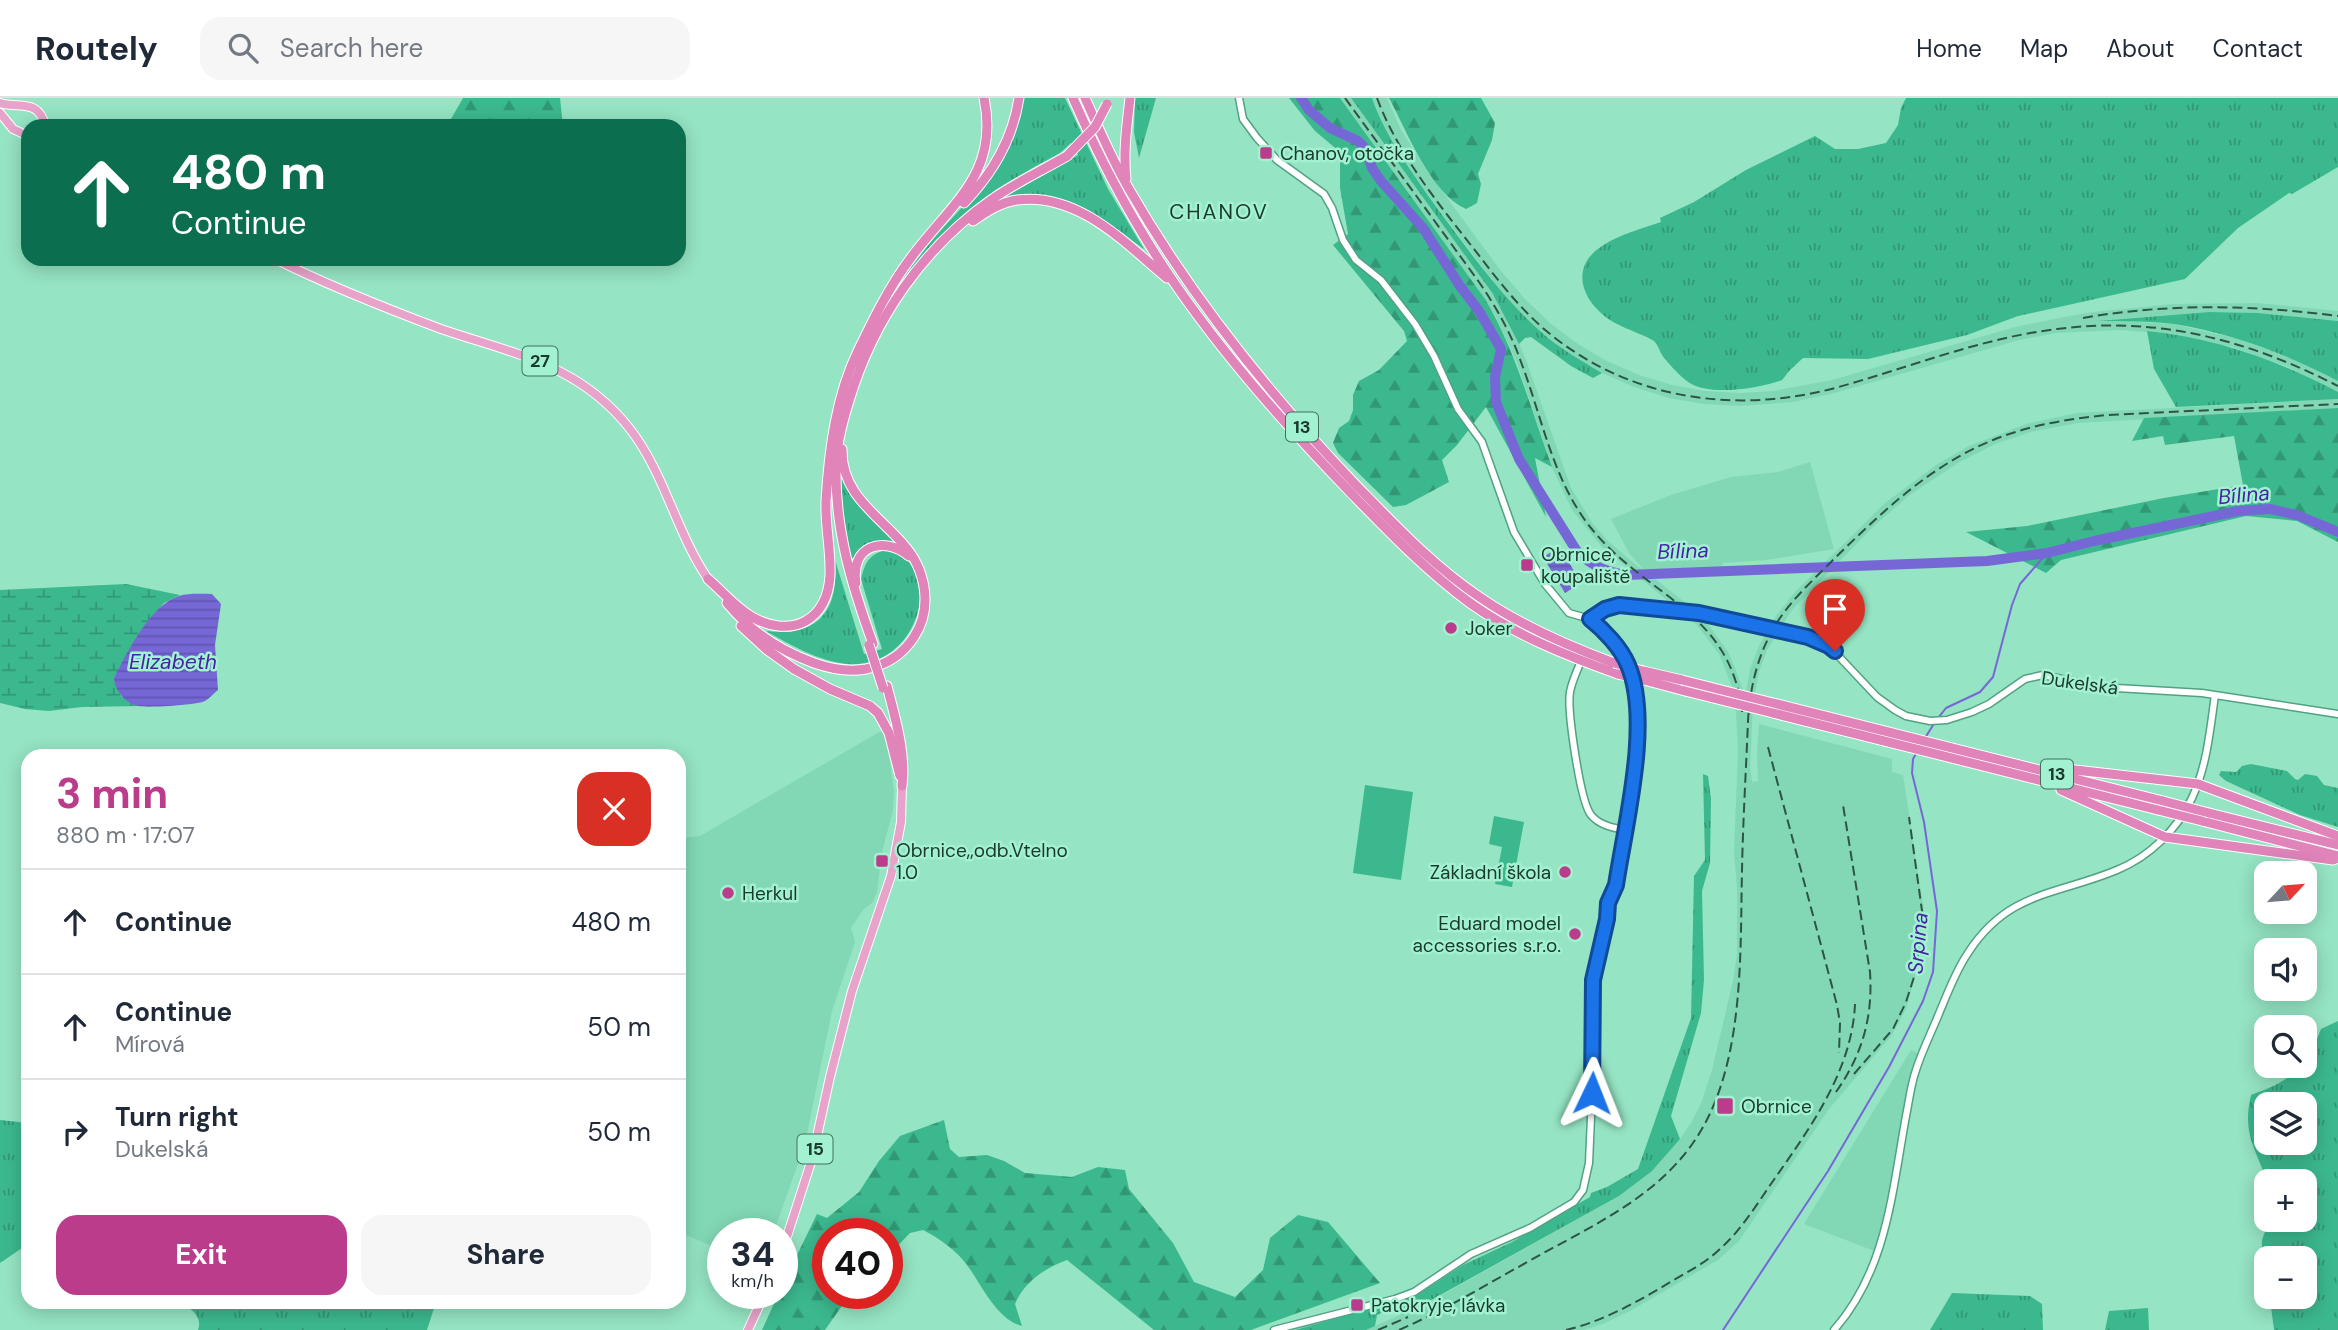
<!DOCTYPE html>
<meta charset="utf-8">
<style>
body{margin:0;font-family:"DM Sans",sans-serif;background:#f6f6f7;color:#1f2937;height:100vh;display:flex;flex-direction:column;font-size:26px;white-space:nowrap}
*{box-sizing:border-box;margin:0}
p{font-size:23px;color:#747a83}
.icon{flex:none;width:38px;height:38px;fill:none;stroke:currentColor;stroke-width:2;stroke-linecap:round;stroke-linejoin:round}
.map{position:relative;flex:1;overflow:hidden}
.drawer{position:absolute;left:21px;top:651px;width:665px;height:560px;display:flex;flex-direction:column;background:#fff;border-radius:21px;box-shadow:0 4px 18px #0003}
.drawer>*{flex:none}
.guide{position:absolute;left:21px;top:21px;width:665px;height:147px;border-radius:21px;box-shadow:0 4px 18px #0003;background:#0b6e4f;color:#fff;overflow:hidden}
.needle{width:46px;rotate:64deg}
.buttons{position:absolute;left:2254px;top:763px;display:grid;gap:14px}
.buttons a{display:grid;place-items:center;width:63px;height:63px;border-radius:14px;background:#fff;box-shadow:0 4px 18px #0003;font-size:35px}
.speed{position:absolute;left:707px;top:1120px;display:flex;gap:14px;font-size:35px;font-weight:700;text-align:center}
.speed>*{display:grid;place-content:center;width:91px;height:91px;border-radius:50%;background:#fff;box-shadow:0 4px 18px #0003;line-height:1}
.speed small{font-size:18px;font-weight:400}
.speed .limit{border:10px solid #d22;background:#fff;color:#111}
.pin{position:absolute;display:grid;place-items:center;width:60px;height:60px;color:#fff;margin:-72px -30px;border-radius:50% 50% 50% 0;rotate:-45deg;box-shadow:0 0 7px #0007}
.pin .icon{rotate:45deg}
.me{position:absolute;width:77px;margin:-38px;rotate:2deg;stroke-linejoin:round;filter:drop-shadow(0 0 5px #0008)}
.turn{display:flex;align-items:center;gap:24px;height:147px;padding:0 35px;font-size:32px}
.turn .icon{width:91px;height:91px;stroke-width:2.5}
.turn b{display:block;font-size:49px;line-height:60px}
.round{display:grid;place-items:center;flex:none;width:74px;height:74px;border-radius:21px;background:#f6f6f7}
.head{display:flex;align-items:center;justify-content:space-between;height:119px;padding:0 35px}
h1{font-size:42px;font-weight:700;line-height:52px;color:#ba3c8a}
.cta{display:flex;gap:14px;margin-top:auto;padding:14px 35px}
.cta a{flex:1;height:80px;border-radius:21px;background:#ba3c8a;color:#fff;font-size:28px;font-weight:700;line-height:80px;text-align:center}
.cta a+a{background:#f6f6f7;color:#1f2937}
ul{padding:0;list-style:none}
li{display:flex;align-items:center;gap:21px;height:105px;padding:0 35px;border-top:2px solid #e0e1e3}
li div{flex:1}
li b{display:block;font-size:26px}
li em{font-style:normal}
header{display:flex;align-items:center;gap:42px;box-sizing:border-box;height:98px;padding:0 35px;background:#fff;border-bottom:2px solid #e0e1e3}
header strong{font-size:33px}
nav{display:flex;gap:38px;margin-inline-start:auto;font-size:24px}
.search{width:490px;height:63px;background:#f6f6f7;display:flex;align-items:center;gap:18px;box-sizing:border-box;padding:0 24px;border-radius:21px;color:#747a83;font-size:26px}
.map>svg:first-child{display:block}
</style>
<header>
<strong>Routely</strong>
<div class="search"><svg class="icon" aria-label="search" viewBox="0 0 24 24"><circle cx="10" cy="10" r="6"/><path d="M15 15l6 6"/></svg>Search here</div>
<nav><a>Home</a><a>Map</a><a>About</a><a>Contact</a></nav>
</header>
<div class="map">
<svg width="2338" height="1232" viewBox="0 0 2338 1232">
<defs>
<pattern id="grass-tufts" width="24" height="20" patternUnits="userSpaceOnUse" patternTransform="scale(1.75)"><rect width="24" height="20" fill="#3cb88e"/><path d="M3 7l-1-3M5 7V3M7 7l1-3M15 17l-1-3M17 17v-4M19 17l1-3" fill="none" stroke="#329774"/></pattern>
<pattern id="forest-firs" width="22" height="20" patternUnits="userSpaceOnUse" patternTransform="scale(1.75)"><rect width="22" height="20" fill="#3cb88e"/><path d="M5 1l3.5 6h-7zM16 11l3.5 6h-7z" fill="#329774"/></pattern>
<pattern id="wetland-marsh" width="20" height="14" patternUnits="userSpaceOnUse" patternTransform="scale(1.75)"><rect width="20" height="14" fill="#3cb88e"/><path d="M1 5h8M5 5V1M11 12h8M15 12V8" fill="none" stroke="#329774"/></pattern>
<pattern id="water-rules" width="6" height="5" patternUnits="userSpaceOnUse" patternTransform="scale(1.75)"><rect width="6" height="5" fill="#7667d7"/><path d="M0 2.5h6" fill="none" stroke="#6056af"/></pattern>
</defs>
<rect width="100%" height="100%" fill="#95e4c3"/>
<path fill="#82d8b5" d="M1340 0H1351L1493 196 1512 229 1526 262 1571 390 1593 426 1608 443 1636 467 1644 472 1629 455 1611 421 1671 397 1731 379 1778 374 1810 364 1834 451 1767 462 1723 465 1722 471 1645 473 1692 510 1710 529 1727 552 1734 567 1745 598 1750 571 1759 548 1776 518 1794 495 1885 405 1936 367 1969 348 2029 325 2077 315 2338 301V310L2078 325 2031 334 1995 346 1958 365 1911 396 1873 429 1792 512 1767 552 1759 574 1753 606 1750 669 1752 684 1758 683 1757 656 1759 626 1892 661V674L1903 677 1925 820 1915 879 1906 911 1892 937 1829 1011 1739 1143 1718 1162 1630 1213 1603 1226 1584 1232H1366L1433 1202 1619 1098 1680 1041 1691 1025 1702 1003 1712 972 1733 883 1737 856V790L1734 754 1738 653 1735 596 1719 556 1696 526 1602 449 1572 412 1552 369 1517 265 1495 217 1475 187Z
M1372 0H1387L1400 30 1425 70 1501 173 1525 201 1550 225 1578 246 1607 263 1639 277 1672 287 1705 293 1740 295 1773 293 1832 282 2015 229 2064 219 2093 214 2173 206 2258 205 2338 213V223L2258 215 2209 214 2106 222 2173 226 2235 240 2292 260 2338 283V294L2288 269 2232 249 2172 236 2119 232 2056 235 2019 242 1835 295 1793 304 1740 308 1704 306 1669 300 1634 289 1602 275 1571 257 1542 235 1516 210 1491 181 1414 78 1388 36Z
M881 633 886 635 894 693 893 712 882 754 877 794 873 804 863 812 851 830 855 844 832 913 805 1046 773 1136H723V1153L679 1134V738L683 740 700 738Z
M1911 952 1919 956 1906 994 1886 1119 1877 1154 1804 1126Z"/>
<path fill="url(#grass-tufts)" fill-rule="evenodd" d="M1024 0H1065L1108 91 1144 151C1113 129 1077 97 1037 98 1023 98 1008 103 994 105L1078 57 1071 45 1060 55C1034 69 1008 83 984 100 950 124 923 158 897 190 911 169 926 149 943 130 983 86 1014 63 1024 0Z
M1135 0H1156L1139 60 1134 34Z
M1351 0H1372C1386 40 1413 76 1437 110 1469 153 1500 197 1540 233 1559 250 1580 262 1602 275L1593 280 1571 268 1531 239 1525 240 1519 246 1493 196Z
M1906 0H2338V69L2292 96 2289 95 2238 130 2185 181 2018 218 1967 237 1868 261 1803 260 1790 272 1782 282C1759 290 1710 299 1688 284 1680 278 1672 269 1665 261 1660 256 1659 248 1654 243 1647 238 1620 229 1610 222 1583 204 1568 170 1602 148 1620 136 1641 131 1661 124L1660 120 1694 104 1746 72 1815 38 1835 51H1858L1886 45 1898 27 1901 10Z
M2209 214 2258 215 2338 223V283C2286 256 2232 235 2174 226 2149 223 2123 223 2098 223Z
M2147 233C2216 240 2277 262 2338 294V301L2176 309 2154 271Z
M841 375 856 404 897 446C879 439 868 447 855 460H850L841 399Z
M888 451C946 467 921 572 847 566 818 563 791 547 766 533 819 539 839 513 835 462L864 556 882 551 861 481C866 462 869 457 888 451Z
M2251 666 2287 673 2295 681 2298 682 2305 676 2317 678 2324 687 2338 690V729L2300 717 2226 683 2219 677 2221 673 2236 674 2242 668Z
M1703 676 1708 678 1711 701 1710 765 1702 793 1704 882 1701 915 1671 1018 1680 1041 1652 1073 1619 1098 1415 1211 1403 1217 1391 1210 1377 1217 1375 1228 1366 1232H1295L1417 1197 1463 1167 1512 1144 1590 1099 1591 1095 1607 1089 1638 1071 1691 920 1694 778 1705 762Z
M2338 923V1232H2274L2271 1209 2261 1189 2262 1142 2269 1122H2305V1083H2267C2255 1049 2242 1035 2251 997 2273 989 2284 985 2300 968H2305V963L2310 958 2321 931ZM2266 1006H2305V1045H2266ZM2266 1160H2305V1199H2266Z
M0 1022 28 1025V1146L0 1165Z
M1952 1195 2030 1198 2042 1206 2043 1232H1930Z
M180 1204H436L427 1232H198C203 1218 191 1211 180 1204Z
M2148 1210 2149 1232H2105L2109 1213Z"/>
<path fill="url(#forest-firs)" d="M463 0H560L563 28H447Z
M1289 0H1340L1485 201C1516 253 1531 312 1552 369L1535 360 1546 419 1486 309 1457 347 1442 362 1449 384 1406 407 1393 409 1338 355 1333 345 1339 330 1349 323 1353 312V297L1359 283 1379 272 1407 243 1404 233 1333 147 1348 136 1340 90V54L1315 33Z
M1389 0H1481L1495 25 1492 42 1478 76 1481 86 1477 105 1466 111C1430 95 1407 33 1389 0Z
M2338 310V444L2297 423 2246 418 2061 462 2046 475 1966 434 2027 428 2164 400 2243 387 2234 338 2165 347 2163 338 2132 343 2144 320Z
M944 1022 950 1051 959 1059 987 1057 1004 1063 1025 1075 1072 1079 1098 1069 1125 1072 1129 1091 1173 1145 1194 1184 1235 1199 1263 1172 1270 1140 1298 1117 1328 1124 1380 1185 1251 1232H1154L1067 1162C1045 1170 1024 1184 1015 1206L1022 1228C996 1221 982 1187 967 1167 956 1152 939 1140 923 1132L910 1135 887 1159V1136H828V1195H851L825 1232H762L779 1195H782V1188L817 1116 827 1120 859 1094 879 1063 900 1038Z"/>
<path fill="url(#wetland-marsh)" d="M126 486 180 497 164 505 145 527 114 580 121 598 138 608 82 609 49 613 25 611 0 605V492Z"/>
<path fill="#3cb88e" d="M1365 687 1413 694 1401 782 1353 775Z
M1494 718 1524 724 1512 789 1495 786 1502 749 1489 746Z"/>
<path fill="url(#water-rules)" d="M1560 449 1581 485 1565 495 1543 459Z
M212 496 221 506 215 547 218 592C214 595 210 600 205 603 197 607 147 610 138 608 125 605 115 593 114 580 127 555 150 507 179 498 189 495 202 496 212 496Z"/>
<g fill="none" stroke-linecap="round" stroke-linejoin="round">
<path stroke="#7667d7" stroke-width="2" d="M1938 620 1946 610 1980 594 1993 579 2012 507 2020 486 2047 455
M1925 640 1935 624
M1723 1232 1828 1073 1889 969 1923 903 1933 874 1937 813 1924 724 1912 675 1913 661 1917 654"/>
<path stroke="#7667d7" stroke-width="10" d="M1301 0 1309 12 1330 30 1358 43 1365 50 1372 70 1381 83 1423 130 1460 188 1479 213 1501 251 1495 279 1496 304 1519 361 1578 455C1593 468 1606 474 1626 477L1987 463 2047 455 2094 443 2238 413 2270 411 2297 417 2338 434"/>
<defs>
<path id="tertiary" d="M1239 0 1243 21 1257 40 1277 62 1324 96 1332 110 1343 142 1356 162 1381 182 1415 226 1434 258 1458 311 1482 344 1514 434 1545 486 1569 515 1590 521 1599 528 1625 559 1632 578 1637 605V653L1616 787 1608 805 1607 821 1593 882 1594 951 1589 1065 1583 1092 1574 1104 1530 1130 1471 1156 1414 1194 1395 1201 1274 1232
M1590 521 1605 511 1628 507 1699 515 1808 539 1829 548 1877 599 1895 612 1906 618 1930 623 1947 622 1972 614 1989 606 2025 581 2043 577 2099 589 2202 595 2338 616
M1581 563C1577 573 1572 583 1570 594 1567 612 1580 703 1591 717 1599 727 1613 730 1625 732
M1834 1232C1887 1172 1892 1094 1906 1018 1909 1003 1911 986 1916 972 1922 953 1931 935 1938 918 1947 897 1955 874 1968 855 2008 793 2057 797 2117 772 2149 759 2177 732 2192 700 2207 668 2210 632 2215 597"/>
<path id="primary" d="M0 5C18 11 39 0 45 28
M0 15 13 31 28 38
M275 161C329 188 385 210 441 231 514 256 579 266 630 331 665 376 676 434 708 481
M782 1154 812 1061 830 979 852 893 891 778 901 724 902 688
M748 1232 765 1195"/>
<path id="trunk" d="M1073 0C1101 64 1135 128 1175 186 1226 260 1287 329 1349 393 1387 432 1426 473 1470 505 1515 537 1567 558 1618 576
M1085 0C1099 31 1112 62 1129 91 1191 199 1269 296 1355 386 1394 426 1434 469 1481 500 1522 528 1568 548 1614 565
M1126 81C1123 53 1127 27 1130 0
M964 105C992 76 1013 40 1019 0
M973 123C986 114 1001 104 1017 102 1078 94 1125 145 1167 180
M708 481C722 493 735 509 752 519 791 541 828 523 830 477 831 452 825 428 826 403 829 353 836 298 858 253 873 222 889 189 910 161 950 106 1000 77 984 0
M856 485C850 448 883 437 909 458
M727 505C750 533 781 553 814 565 831 571 848 574 866 571 886 567 903 556 914 539 933 510 926 471 903 446 877 416 841 396 842 351
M741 528 766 551 794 571 830 591 870 608 878 615 889 635 900 678
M873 546C852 488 835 432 836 370 836 347 842 325 849 303 873 222 923 149 994 100 1017 84 1043 72 1067 58
M1643 573 1682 582
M1644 582 1685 593
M887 588C895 620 906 654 902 688
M1773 605 2163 703
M1773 615 2158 712
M2049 669 2198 686 2338 738
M2061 692 2165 739 2333 762 2338 760
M2209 715 2338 747
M2202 723 2338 758"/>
</defs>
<use href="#tertiary" stroke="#53a183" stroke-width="9"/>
<use href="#primary" stroke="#fff" stroke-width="10"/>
<use href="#trunk" stroke="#fff" stroke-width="11"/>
<use href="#tertiary" stroke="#fff" stroke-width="6"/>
<use href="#primary" stroke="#e8a3cb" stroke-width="8"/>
<use href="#trunk" stroke="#e084ba" stroke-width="9"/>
<path stroke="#2d5545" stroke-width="2" stroke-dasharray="10 5" stroke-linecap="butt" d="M1345 0 1479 184C1496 209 1511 235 1521 264 1542 319 1553 383 1591 430 1645 498 1731 513 1742 614
M1377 0C1399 59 1442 110 1481 160 1500 185 1520 210 1544 231 1626 301 1733 317 1835 290 1908 270 1981 240 2057 231 2159 218 2248 242 2338 288
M2083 220C2168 205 2254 207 2338 218
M1768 649 1837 907 1840 925 1839 955
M1854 976 1893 931 1906 904 1915 876 1923 820 1909 719
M1836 994C1862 957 1873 920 1870 874L1843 707
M1378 1232 1408 1219
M1399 1232C1445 1212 1487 1186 1531 1162 1589 1129 1653 1102 1693 1045 1745 971 1740 859 1742 772 1743 722 1746 673 1748 623 1750 590 1757 560 1773 531 1788 505 1811 484 1832 463 1880 416 1929 368 1993 342 2030 327 2068 321 2107 317L2338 306
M1566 1232C1604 1223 1639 1203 1672 1183 1689 1173 1707 1164 1721 1150 1742 1131 1757 1106 1773 1083 1810 1030 1852 973 1855 906"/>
<defs>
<path id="trunk-bridge" d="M1067 58 1095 29 1107 6
M869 547 883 590
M1614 565 1643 573
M1618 576 1644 582
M1682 582 1773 605
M1685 593 1773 615
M2163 703 2209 715
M2158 712 2202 723"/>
</defs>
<use href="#trunk-bridge" stroke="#fff" stroke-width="11" stroke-linecap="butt"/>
<use href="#trunk-bridge" stroke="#e084ba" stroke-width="9"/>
</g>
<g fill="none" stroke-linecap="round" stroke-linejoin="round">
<defs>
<path id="route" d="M1592 995 1593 882 1607 821 1608 805 1616 787C1625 727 1652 623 1628 567 1621 550 1604 532 1590 521L1605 511 1619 507 1699 515 1808 539 1829 548 1835 553"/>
</defs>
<use href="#route" stroke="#114b97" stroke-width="18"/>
<use href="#route" stroke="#1a73e8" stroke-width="12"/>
</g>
<g fill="#ba3c8a" stroke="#a2f1d0" stroke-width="2.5">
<rect x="1259" y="48" width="14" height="14" rx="3.5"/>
<rect x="1520" y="460" width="14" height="14" rx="3.5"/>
<circle cx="1451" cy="530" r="7"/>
<rect x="875" y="756" width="14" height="14" rx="3.5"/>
<circle cx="1565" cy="774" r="7"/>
<circle cx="728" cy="795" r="7"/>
<circle cx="1575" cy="836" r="7"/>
<rect x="1716" y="999" width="18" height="18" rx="3.5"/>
<rect x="1350" y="1200" width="14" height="14" rx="3.5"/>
</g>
<g text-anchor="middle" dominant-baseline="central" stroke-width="5" stroke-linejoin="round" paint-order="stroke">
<g fill="#a2f1d0" stroke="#42715e" stroke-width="2">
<rect x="522.5" y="248.5" width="35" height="29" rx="5"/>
<rect x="1286" y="314.5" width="32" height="29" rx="5"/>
<rect x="2041" y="661.5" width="32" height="29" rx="5"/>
<rect x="797.5" y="1036.5" width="35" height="29" rx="5"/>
</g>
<g font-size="18" font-weight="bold" fill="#193a2d">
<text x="540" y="263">27</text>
<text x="1302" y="329">13</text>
<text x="2057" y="676">13</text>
<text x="815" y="1051">15</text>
</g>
<g font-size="19" fill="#193a2d" stroke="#a2f1d0" text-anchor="start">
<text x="1280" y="55">Chanov, otočka</text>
<text x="1541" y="456">Obrnice,<tspan x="1541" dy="22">koupaliště</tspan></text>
<text x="1465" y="530">Joker</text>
<text x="896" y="752">Obrnice,,odb.Vtelno<tspan x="896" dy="22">1.0</tspan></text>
<text x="1551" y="774" text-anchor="end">Základní škola</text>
<text x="742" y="795">Herkul</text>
<text x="1561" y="825" text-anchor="end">Eduard model<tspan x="1561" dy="22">accessories s.r.o.</tspan></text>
<text x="1741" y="1008">Obrnice</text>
<text x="1371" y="1207">Patokryje, lávka</text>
</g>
<g font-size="19" fill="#193a2d" stroke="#a2f1d0">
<text transform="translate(2080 585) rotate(8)">Dukelská</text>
</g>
<g font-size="21" letter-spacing="2" fill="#193a2d" stroke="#a2f1d0">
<text x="1219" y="114">CHANOV</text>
</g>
<g font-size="21" font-style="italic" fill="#4721a8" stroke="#a2f1d0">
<text transform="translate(2244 397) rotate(-5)">Bílina</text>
<text transform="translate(1683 453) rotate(-2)">Bílina</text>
<text x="173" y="564">Elizabeth</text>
<text transform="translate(1918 845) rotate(-85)">Srpina</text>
</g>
</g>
</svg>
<div class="buttons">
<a><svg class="needle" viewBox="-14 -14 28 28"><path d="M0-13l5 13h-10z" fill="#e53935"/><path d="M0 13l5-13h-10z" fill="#747a83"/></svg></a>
<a><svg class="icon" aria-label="sound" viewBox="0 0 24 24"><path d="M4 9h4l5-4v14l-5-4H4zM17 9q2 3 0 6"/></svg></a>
<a><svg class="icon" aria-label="search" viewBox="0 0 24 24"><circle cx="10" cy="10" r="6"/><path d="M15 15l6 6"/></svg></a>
<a><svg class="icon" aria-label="layers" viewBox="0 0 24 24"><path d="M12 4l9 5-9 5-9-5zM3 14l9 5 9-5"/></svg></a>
<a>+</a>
<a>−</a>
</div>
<div class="speed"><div>34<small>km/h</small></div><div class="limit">40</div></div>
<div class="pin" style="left:1835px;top:553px;background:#d93025"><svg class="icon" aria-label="arrive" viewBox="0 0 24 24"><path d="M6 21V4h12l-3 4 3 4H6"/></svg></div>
<svg class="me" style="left:1592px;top:995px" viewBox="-20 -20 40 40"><path d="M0-17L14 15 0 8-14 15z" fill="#1a73e8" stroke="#fff" stroke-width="4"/></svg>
<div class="guide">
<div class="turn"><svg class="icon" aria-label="ahead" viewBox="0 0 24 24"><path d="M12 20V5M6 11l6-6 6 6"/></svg><div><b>480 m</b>Continue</div></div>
</div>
<section class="drawer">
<div class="head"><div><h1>3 min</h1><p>880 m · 17:07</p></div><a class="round" style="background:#d93025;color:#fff"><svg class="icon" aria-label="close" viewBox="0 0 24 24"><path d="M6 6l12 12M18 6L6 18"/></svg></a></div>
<ul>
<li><svg class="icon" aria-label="ahead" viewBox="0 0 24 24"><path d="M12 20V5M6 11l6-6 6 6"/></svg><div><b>Continue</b></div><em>480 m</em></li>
<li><svg class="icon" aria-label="ahead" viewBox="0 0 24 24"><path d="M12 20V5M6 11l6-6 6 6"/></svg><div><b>Continue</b><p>Mírová</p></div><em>50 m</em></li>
<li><svg class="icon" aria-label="right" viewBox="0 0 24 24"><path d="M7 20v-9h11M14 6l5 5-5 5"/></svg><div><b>Turn right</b><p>Dukelská</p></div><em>50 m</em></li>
</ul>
<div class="cta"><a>Exit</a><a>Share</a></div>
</section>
</div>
